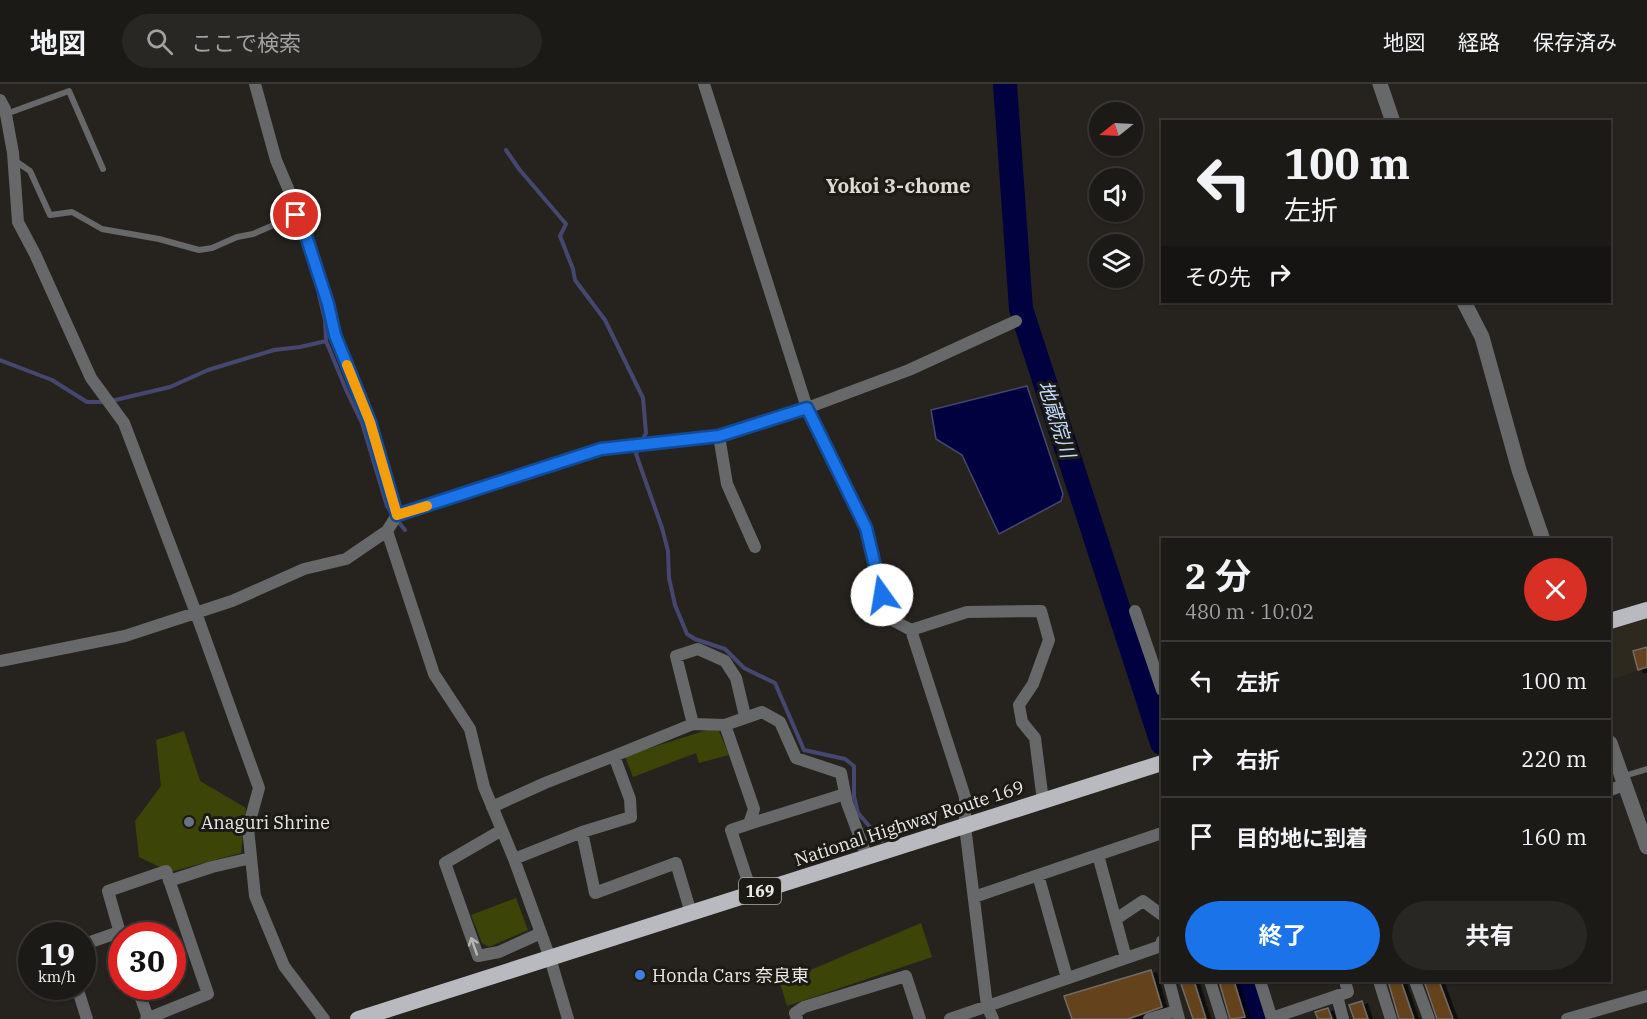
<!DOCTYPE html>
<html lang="ja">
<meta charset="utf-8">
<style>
body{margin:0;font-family:"IBM Plex Serif","Noto Sans JP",serif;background:#292724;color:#f1f3f6;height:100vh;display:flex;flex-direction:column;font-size:22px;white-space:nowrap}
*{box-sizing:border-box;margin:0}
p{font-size:20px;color:#a0a1a1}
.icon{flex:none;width:33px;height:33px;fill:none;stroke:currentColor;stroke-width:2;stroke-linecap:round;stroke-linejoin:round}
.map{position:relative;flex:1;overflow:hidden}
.drawer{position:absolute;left:1161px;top:454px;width:450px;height:444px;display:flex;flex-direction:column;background:#1c1a17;border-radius:0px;box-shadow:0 2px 4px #0004,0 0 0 2px #3a3836}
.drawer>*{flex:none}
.banner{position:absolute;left:1161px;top:36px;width:450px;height:183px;border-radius:0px;box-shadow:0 2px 4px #0004,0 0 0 2px #3a3836;background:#1c1a17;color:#f1f3f6;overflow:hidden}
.needle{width:39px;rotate:252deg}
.fabs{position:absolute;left:1089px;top:18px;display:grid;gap:12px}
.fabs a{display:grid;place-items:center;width:54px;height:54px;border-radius:50%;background:#1c1a17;box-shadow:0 2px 4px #0004,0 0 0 2px #3a3836;font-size:30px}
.speed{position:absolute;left:18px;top:838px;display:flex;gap:12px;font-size:30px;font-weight:700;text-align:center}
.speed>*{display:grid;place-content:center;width:78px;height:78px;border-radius:50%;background:#1c1a17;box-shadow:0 2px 4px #0004,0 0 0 2px #3a3836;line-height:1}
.speed small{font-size:15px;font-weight:400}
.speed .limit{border:9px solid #d22;background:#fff;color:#111}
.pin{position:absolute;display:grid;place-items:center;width:51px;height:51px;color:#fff;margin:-26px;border:3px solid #fff;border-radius:50%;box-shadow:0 2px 6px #0007}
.me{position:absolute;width:66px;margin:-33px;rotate:347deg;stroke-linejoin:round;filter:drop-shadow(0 0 4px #0008)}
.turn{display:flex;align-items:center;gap:21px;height:126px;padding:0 24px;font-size:27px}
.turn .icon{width:78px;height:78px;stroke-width:2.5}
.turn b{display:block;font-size:42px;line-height:51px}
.then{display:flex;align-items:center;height:57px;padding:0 24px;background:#0003;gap:12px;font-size:22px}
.round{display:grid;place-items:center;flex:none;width:63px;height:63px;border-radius:32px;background:#292724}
.headline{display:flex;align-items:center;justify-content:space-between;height:102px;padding:0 24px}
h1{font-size:36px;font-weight:700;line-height:45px}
.button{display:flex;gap:12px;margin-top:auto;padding:12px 24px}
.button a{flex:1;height:69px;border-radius:36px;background:#1a73e8;color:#fff;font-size:24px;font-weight:700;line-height:69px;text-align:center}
.button a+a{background:#292724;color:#f1f3f6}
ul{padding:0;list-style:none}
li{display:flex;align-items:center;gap:18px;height:78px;padding:0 24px;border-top:2px solid #3a3836}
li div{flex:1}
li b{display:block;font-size:22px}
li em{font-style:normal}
header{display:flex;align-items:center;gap:36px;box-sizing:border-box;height:84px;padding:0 30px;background:#1c1a17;border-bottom:2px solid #3a3836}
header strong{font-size:28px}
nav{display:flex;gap:33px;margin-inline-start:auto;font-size:21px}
.search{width:420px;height:54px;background:#292724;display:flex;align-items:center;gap:15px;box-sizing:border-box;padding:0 21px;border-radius:33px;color:#a0a1a1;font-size:22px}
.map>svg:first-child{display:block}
</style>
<header>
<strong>地図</strong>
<div class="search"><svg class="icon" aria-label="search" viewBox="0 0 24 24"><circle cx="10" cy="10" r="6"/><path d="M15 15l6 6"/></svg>ここで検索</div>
<nav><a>地図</a><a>経路</a><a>保存済み</a></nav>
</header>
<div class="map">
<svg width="1647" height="935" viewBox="0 0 1647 935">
<defs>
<filter id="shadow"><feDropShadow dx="5.5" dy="3" stdDeviation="0" flood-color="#0009"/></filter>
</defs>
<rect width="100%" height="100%" fill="#26231f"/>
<path fill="#2e291f" d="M1647 534V584L1610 596V546Z"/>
<path fill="#3c4408" d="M707 646 719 647 729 671 699 679 696 669 633 693 625 672Z
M184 647 200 697 246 724 241 769 170 788 139 773 135 737 161 702 156 656Z
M516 814 528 846 489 863 482 859 471 831Z
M921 839 932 873 787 922 780 899Z"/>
<path fill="#00013e" stroke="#464770" stroke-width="1.5" d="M1027 302 1063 410 1061 417 999 450 962 371 936 355 931 326Z"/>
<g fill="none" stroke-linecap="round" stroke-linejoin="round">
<path stroke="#464770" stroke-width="4" d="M506 66 519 85 566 140 560 152 573 185 575 196 605 236 643 314 646 349 636 370 662 444 668 467 669 494 675 521 687 550 695 555 725 565 744 584 775 599 804 666 845 675 854 682V712L858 729 882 757
M319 211 325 236 326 257 347 308 362 339 387 422 391 428
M0 276 52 296 87 318H104
M111 317 170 303 208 286 274 266 300 263 326 257
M397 436 405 446"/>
<path stroke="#00013e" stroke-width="24" d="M1005 0 1021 225 1162 659
M1242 897 1255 935"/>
</g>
<path fill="#63421d" stroke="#716c68" stroke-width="1.5" filter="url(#shadow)" d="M1647 563V583L1638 586 1633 567Z
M1151 886 1162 923 1128 935H1072L1064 912Z
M1180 897H1194L1206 935H1193Z
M1219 897H1234L1245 933 1230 935Z
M1388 897H1401L1414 935H1399Z
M1424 897H1439L1453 935H1437Z
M1362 917 1368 935H1354L1349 921Z
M1328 924 1332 935H1318L1315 928Z"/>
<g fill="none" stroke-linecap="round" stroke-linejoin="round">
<path stroke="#67686a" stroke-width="6" d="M6 30 69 7 103 85
M14 76 30 87 50 131 72 128 102 145 159 155 199 166 212 164 237 153 253 150 299 130
M1624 692 1647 685"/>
<path stroke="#67686a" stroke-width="12" d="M255 0 276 76 299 130 328 220 335 251 370 338 397 431
M704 0 807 324 866 444 887 533 911 546 965 713V742L987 922 993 935
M0 16 5 25 13 69 18 138 35 170 91 294 124 339 196 529 259 704 248 744 255 812 284 882 324 935
M719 352 727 400 755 463
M387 447 434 590 470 645 484 703 514 775 550 874 568 935
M1135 527 1162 606
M911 546 967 528 1041 527 1049 556 1033 600 1019 621 1022 638 1035 654 1043 717
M0 577 125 552 232 517 304 485 346 475 387 447 397 431 601 365 719 352 807 324 909 286 1016 237
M693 640 676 572 698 565 725 577 736 594 745 632
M725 641 754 725 749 740 731 746 752 810
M1610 706 1624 701
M492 723 545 699 614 672
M749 740 845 710
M502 746 445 779 478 872 499 868 541 849
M582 748 595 809 676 779 691 829
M1098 771 1126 874
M514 775 582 748 631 733 630 715 614 672 693 640 725 641 762 628 780 638 796 674 841 689 847 719 867 773
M1038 791 1067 894
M169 797 212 783 251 774
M974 813 1162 749
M1116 835 1143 817 1162 831
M122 856 108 807 166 787 208 910 146 935
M82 861 119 848
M1169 897 1179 935
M1210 897 1222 935
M1260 897 1272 935
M1379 897 1391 935
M1415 897 1429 935
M77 903 87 935
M137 903 148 934
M1337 912 1343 935
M1272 934 1348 908 1345 897
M797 935 795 929 804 923 906 892 920 935
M950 935 1161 862 1162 857
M1149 935 1176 927
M1567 935 1647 912"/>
<path stroke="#67686a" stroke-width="15" d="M1380 0 1393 38
M1464 218 1482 253 1519 386 1543 456
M1610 659 1647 763"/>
<path stroke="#b8bac0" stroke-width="16" d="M1610 537 1647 526
M358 935 1162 679"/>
</g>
<defs><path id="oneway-shaft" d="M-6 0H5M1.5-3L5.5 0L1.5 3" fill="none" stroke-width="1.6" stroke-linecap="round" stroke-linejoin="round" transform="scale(1.5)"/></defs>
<use stroke="#b6b5b4" href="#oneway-shaft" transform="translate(474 862) rotate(-109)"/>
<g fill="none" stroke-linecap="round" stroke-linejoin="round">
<defs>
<path id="route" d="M296 131 299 130 328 220 335 251 370 338 397 431 601 365 719 352 807 324 866 444 882 511"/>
</defs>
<use href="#route" stroke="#114b97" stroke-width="15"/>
<use href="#route" stroke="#1a73e8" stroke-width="10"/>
<path stroke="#f59e0b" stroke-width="10" d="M347 281 370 338 397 431 427 422"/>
</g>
<circle fill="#6b7280" stroke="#1c1a15" stroke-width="2" cx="189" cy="738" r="6"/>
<circle fill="#3f7fe0" stroke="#1c1a15" stroke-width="2" cx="640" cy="891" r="6"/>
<g text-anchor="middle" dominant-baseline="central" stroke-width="6" stroke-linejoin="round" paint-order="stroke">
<rect fill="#1c1a15" stroke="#adaba7" stroke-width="1.5" x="739" y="794" width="42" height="26" rx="4.5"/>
<g font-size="16" font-weight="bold" fill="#ebe9e6">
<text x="760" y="807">169</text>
</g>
<g font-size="18" fill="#ebe9e6" stroke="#1c1a15" text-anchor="start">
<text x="201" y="738">Anaguri Shrine</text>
<text x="652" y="891">Honda Cars 奈良東</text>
</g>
<g font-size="18" fill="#ebe9e6" stroke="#1c1a15">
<text transform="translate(909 739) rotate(-18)">National Highway Route 169</text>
</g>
<g font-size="20" font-weight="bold" fill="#dcd8d2" stroke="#1c1a15">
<text x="898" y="101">Yokoi 3-chome</text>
</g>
<g font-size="20" font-style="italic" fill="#c3d9ff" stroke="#1c1a15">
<text transform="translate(1057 335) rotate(72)">地蔵院川</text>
</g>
</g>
</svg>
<div class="fabs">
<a><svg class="needle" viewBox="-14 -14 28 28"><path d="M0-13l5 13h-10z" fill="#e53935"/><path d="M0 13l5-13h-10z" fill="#a0a1a1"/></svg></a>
<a><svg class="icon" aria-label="sound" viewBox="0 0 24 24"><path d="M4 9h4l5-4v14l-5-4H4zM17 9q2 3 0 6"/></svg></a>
<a><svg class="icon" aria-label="layers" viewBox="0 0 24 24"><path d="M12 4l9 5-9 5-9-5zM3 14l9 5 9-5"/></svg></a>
</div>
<div class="speed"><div>19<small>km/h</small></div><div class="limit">30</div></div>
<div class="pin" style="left:296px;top:131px;background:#d93025"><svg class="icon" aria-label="arrive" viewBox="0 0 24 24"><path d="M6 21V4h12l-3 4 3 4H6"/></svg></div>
<svg class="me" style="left:882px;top:511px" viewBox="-20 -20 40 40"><circle r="19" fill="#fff"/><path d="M0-13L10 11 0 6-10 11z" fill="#1a73e8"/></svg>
<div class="banner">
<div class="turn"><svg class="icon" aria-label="left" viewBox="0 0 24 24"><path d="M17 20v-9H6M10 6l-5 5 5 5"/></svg><div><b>100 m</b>左折</div></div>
<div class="then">その先<svg class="icon" aria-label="right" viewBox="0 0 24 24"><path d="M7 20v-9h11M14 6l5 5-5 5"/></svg></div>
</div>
<section class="drawer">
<div class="headline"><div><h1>2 分</h1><p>480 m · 10:02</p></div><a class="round" style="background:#d93025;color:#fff"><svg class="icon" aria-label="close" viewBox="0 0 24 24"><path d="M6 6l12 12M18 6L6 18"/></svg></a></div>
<ul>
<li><svg class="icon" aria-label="left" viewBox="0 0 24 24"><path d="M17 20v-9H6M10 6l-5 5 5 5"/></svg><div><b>左折</b></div><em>100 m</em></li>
<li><svg class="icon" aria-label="right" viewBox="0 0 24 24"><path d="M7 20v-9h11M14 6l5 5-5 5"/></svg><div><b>右折</b></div><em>220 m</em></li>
<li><svg class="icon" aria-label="arrive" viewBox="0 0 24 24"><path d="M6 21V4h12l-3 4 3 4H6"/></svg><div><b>目的地に到着</b></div><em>160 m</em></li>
</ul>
<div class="button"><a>終了</a><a>共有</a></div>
</section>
</div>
